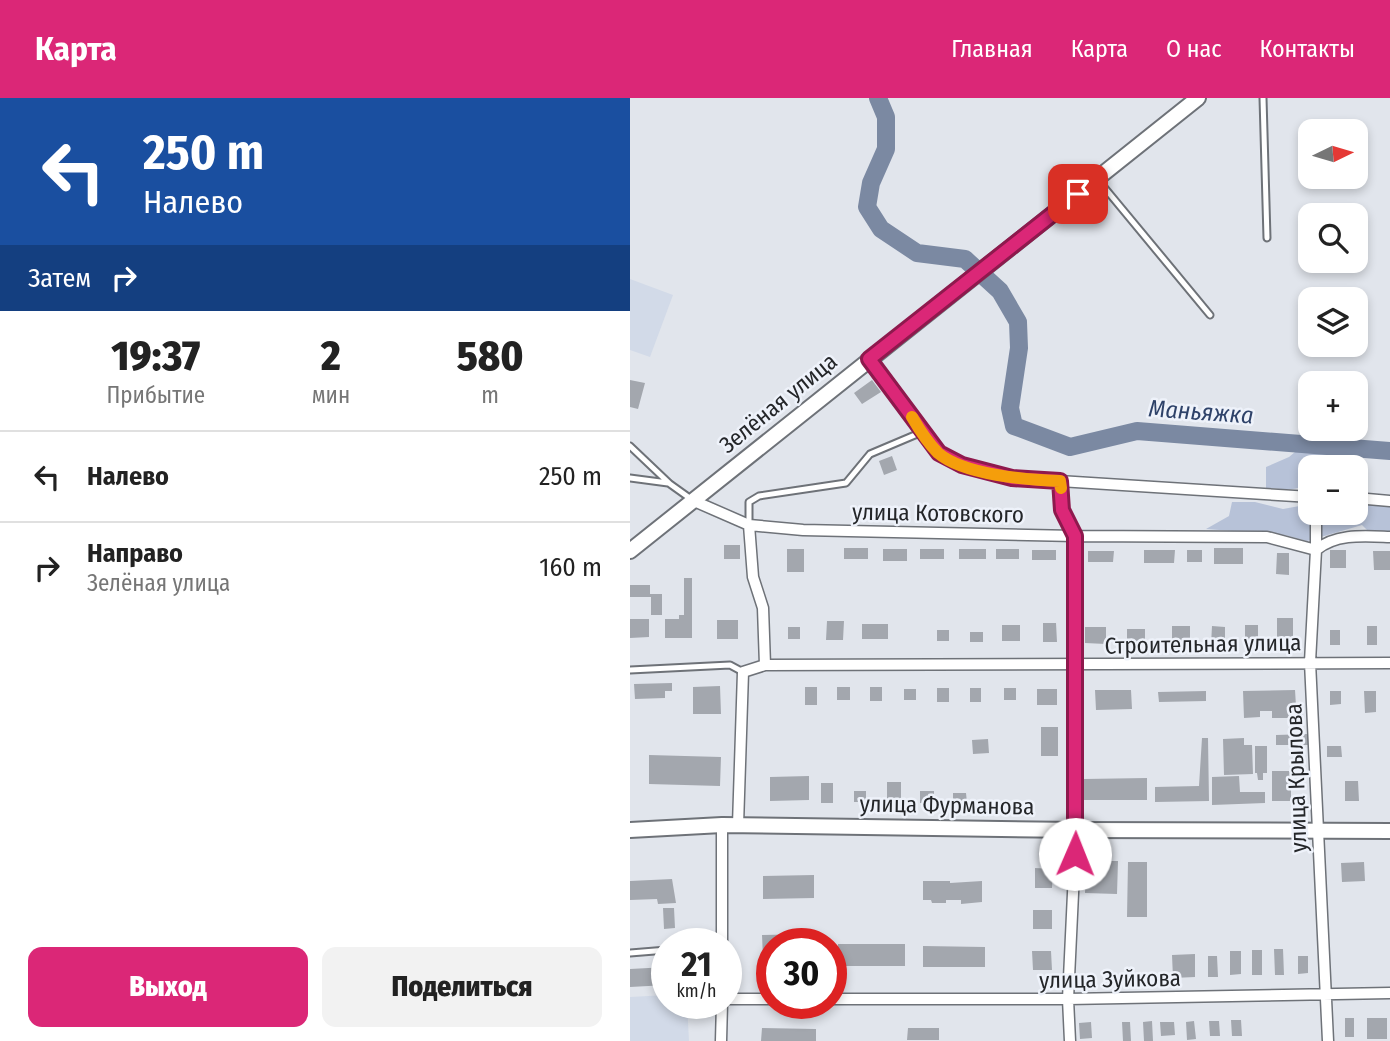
<!DOCTYPE html>
<html lang="ru">
<meta charset="utf-8">
<style>
body{margin:0;font-family:"Fira Sans Condensed",sans-serif;background:#f2f2f2;color:#222;height:100vh;display:flex;flex-direction:column;font-size:26px;white-space:nowrap}
*{box-sizing:border-box;margin:0}
p{font-size:23px;color:#767676}
.icon{flex:none;width:38px;height:38px;fill:none;stroke:currentColor;stroke-width:2;stroke-linecap:round;stroke-linejoin:round}
.map{position:relative;flex:1;overflow:hidden}
.sheet{display:flex;flex-direction:column;background:#fff;width:630px}
.sheet>*{flex:none}
.hud{background:#1a4fa0;color:#fff;overflow:hidden}
.needle{width:46px;rotate:85deg}
.fabs{position:absolute;left:668px;top:21px;display:grid;gap:14px}
.fabs a{display:grid;place-items:center;width:70px;height:70px;border-radius:14px;background:#fff;box-shadow:0 4px 10px #0003;font-size:35px}
.speed{position:absolute;left:21px;top:830px;display:flex;gap:14px;font-size:35px;font-weight:700;text-align:center}
.speed>*{display:grid;place-content:center;width:91px;height:91px;border-radius:50%;background:#fff;box-shadow:0 4px 10px #0003;line-height:1}
.speed small{font-size:18px;font-weight:400}
.speed .limit{border:10px solid #d22;background:#fff;color:#111}
.pin{position:absolute;display:grid;place-items:center;width:60px;height:60px;color:#fff;margin:-30px;border-radius:14px;box-shadow:0 4px 10px #0006}
.me{position:absolute;width:77px;margin:-38px;rotate:1deg;stroke-linejoin:round;filter:drop-shadow(0 0 5px #0008)}
.turn{display:flex;align-items:center;gap:24px;height:147px;padding:0 28px;font-size:32px}
.turn .icon{width:91px;height:91px;stroke-width:2.5}
.turn b{display:block;font-size:49px;line-height:60px}
.then{display:flex;align-items:center;height:66px;padding:0 28px;background:#0003;gap:14px;font-size:26px}
.eta{display:flex;justify-content:space-evenly;align-items:center;height:119px;text-align:center}
.eta b{font-size:42px;font-weight:800;line-height:49px}
.action{display:flex;gap:14px;margin-top:auto;padding:14px 28px}
.action a{flex:1;height:80px;border-radius:14px;background:#db2777;color:#fff;font-size:28px;font-weight:800;line-height:80px;text-align:center}
.action a+a{background:#f2f2f2;color:#222}
ul{padding:0;list-style:none}
li{display:flex;align-items:center;gap:21px;height:91px;padding:0 28px;border-top:2px solid #e0e0e0}
li div{flex:1}
li b{display:block;font-size:26px}
li em{font-style:normal}
header{display:flex;align-items:center;gap:42px;box-sizing:border-box;height:98px;padding:0 35px;background:#db2777;color:#fff}
header strong{font-size:33px}
nav{display:flex;gap:38px;margin-inline-start:auto;font-size:24px}
main{display:flex;flex:1;min-height:0}
.map>svg:first-child{display:block}
</style>
<header>
<strong>Карта</strong>
<nav><a>Главная</a><a>Карта</a><a>О нас</a><a>Контакты</a></nav>
</header>
<main>
<section class="sheet">
<div class="hud">
<div class="turn"><svg class="icon" aria-label="left" viewBox="0 0 24 24"><path d="M17 20v-9H6M10 6l-5 5 5 5"/></svg><div><b>250 m</b>Налево</div></div>
<div class="then">Затем<svg class="icon" aria-label="right" viewBox="0 0 24 24"><path d="M7 20v-9h11M14 6l5 5-5 5"/></svg></div>
</div>
<div class="eta">
<div><b>19:37</b><p>Прибытие</p></div>
<div><b>2</b><p>мин</p></div>
<div><b>580</b><p>m</p></div>
</div>
<ul>
<li><svg class="icon" aria-label="left" viewBox="0 0 24 24"><path d="M17 20v-9H6M10 6l-5 5 5 5"/></svg><div><b>Налево</b></div><em>250 m</em></li>
<li><svg class="icon" aria-label="right" viewBox="0 0 24 24"><path d="M7 20v-9h11M14 6l5 5-5 5"/></svg><div><b>Направо</b><p>Зелёная улица</p></div><em>160 m</em></li>
</ul>
<div class="action"><a>Выход</a><a>Поделиться</a></div>
</section>
<div class="map">
<svg width="760" height="943" viewBox="0 0 760 943">
<rect width="100%" height="100%" fill="#e1e5ec"/>
<path fill="#d2dae8" d="M0 181 43 197 20 259 0 252Z
M37 897V905H57L59 943H0V899Z"/>
<path fill="#b7c2d8" d="M671 349 695 352 701 359 697 369H681V384C668 394 652 391 636 390V369L659 359Z
M602 404H625L653 411 675 407 681 415 694 425 703 415H726V407L758 406H760V436L740 435 732 427 677 443 655 437 576 431 599 418Z"/>
<g fill="none" stroke-linecap="round" stroke-linejoin="round">
<path stroke="#7b89a2" stroke-width="18" d="M248 0 256 19V51L241 85 237 109 251 131 287 155 335 161 370 193 388 224 389 250 380 310 384 328 440 349 507 333 760 353"/>
</g>
<path fill="#a3a7ae" d="M707 79H725L726 87 708 89Z
M0 282 15 285 8 311 0 309Z
M242 282 251 294 232 306 224 295Z
M262 358 267 372 254 377 249 363Z
M94 447H110V461H94Z
M214 450H238V461H214Z
M584 450H613V466H584Z
M157 451H174V474H157Z
M253 451H277V463H253Z
M290 451H314V461H290Z
M329 451H356V461H329Z
M366 451H389V461H366Z
M402 452H426V462H402Z
M514 452H545L544 465H514Z
M557 452H572V464H557Z
M700 452H716V470H700Z
M458 453H484L483 464H458Z
M743 453H760V472H744Z
M647 455H659V477L646 476Z
M54 480H62V540H35V521H49V517H54Z
M0 487H20V496H32V517H21V499H0Z
M647 520H663V547H647Z
M0 521H19V539L0 540Z
M87 522H108V541H87Z
M197 523H214L213 542H196Z
M413 525H426L427 544H413Z
M232 526H258V541H232Z
M372 527H390V543H372Z
M615 527H628V548H615Z
M542 528H560V547H542Z
M582 528 595 529V547H581Z
M737 528H747V547H737Z
M158 529H170V541H158Z
M455 529H476V546L455 545Z
M497 531H515V546H497Z
M307 532H319V543H307Z
M700 532H710V547H700Z
M340 534H353V544H340Z
M42 585V593H35V600L5 601 4 586Z
M90 588 91 616H63V589Z
M175 589H187V607H175Z
M207 589H220V602H207Z
M240 589H252V603H240Z
M307 590H319V604H307Z
M340 590H351V604H340Z
M374 590H386V602H374Z
M274 591H286V602H274Z
M407 591H427V607H407Z
M465 592H501L502 611 466 612Z
M665 592 666 608 672 607 673 620H642V613H630V619L614 620 613 593Z
M576 593V603L529 604 528 594Z
M700 593H711V606L700 607Z
M734 593H746V614L735 615Z
M411 629H428V658H411Z
M678 636 679 647H646V637Z
M572 640H578L579 703 525 704V689L569 688Z
M614 640V647H622L623 676 594 677 593 641Z
M358 641 359 655 343 656 342 642Z
M625 648H637V675H633V682H628L627 675H625Z
M697 648H711L712 659H697Z
M19 657 91 659 90 688 19 686Z
M642 673H661V703H642Z
M179 678V702L140 703V679Z
M609 678 610 694H635V705L582 707V679Z
M517 680V702H454V681Z
M715 683H728L729 703H715Z
M257 684H271V704H257Z
M191 685H203V705H191Z
M224 693H236V704H224Z
M290 693H304V705H290Z
M323 695H336L337 705H323Z
M456 763H488L487 796 455 795Z
M498 764H517V819H497Z
M734 764 735 783 712 784 711 765Z
M405 770 423 771 422 790H405Z
M184 777V800L133 801V778Z
M42 781 46 805 28 806 27 801 0 802V783Z
M293 783H320V785L352 783V804L331 806V802H316V805H302L301 802H293Z
M33 810H44L45 830 34 831Z
M403 812H422V831H403Z
M183 836V845H142V859L133 860 132 837Z
M208 846H275V868H208Z
M293 848 355 849V869H293Z
M644 851H653L654 877H645Z
M622 852H632V877H622Z
M402 853H421L422 872H403Z
M600 853H611V876L600 877Z
M565 856V879L543 880 542 857Z
M578 858H587L588 879H578Z
M668 858H678V875L668 876Z
M37 869V887L0 889V871Z
M715 920H724V939H715Z
M737 920H757V941H737Z
M601 922H611L612 938H602Z
M522 923 523 943H514L513 924Z
M564 923 566 941 557 942 556 924Z
M579 923H589L590 938H580Z
M461 924 462 940 450 941 449 925Z
M492 924H500L501 943H493Z
M530 924H544L545 937 531 938Z
M132 930 186 931V943H131Z
M278 930H309V942H277Z"/>
<g fill="none" stroke-linecap="round" stroke-linejoin="round">
<defs>
<path id="lane" d="M633 0 637 140
M469 83 580 217
M0 348 40 386 61 401
M0 380 38 385
M119 427V404L129 398 216 385 240 356 292 334
M0 572 100 567 113 574
M0 855 37 852"/>
<path id="street" d="M239 261 309 355 332 367 382 380 681 399
M430 383 432 412 445 438 444 567 446 732 438 901 440 943
M726 400 760 403
M64 403 119 427 173 432 445 438 637 439 686 452C706 435 735 438 760 439
M686 415V452L680 564 698 943
M119 427 123 479 133 510 135 567
M108 727 113 574 135 567 760 565
M92 845V727
M96 901H142
M201 901H438L760 895
M91 943 92 905"/>
<path id="secondary" d="M0 453 568 0
M0 732 92 727 446 732 760 733"/>
</defs>
<use href="#lane" stroke="#6e7278" stroke-width="9"/>
<use href="#street" stroke="#6e7278" stroke-width="13"/>
<use href="#secondary" stroke="#6e7278" stroke-width="18"/>
<use href="#lane" stroke="#fff" stroke-width="5"/>
<use href="#street" stroke="#fff" stroke-width="10"/>
<use href="#secondary" stroke="#fff" stroke-width="14"/>
</g>
<g fill="none" stroke-linecap="round" stroke-linejoin="round">
<defs>
<path id="route" d="M445 756V438L432 412 430 383 382 380 332 367 309 355 239 261 448 96"/>
</defs>
<use href="#route" stroke="#8e194d" stroke-width="18"/>
<use href="#route" stroke="#db2777" stroke-width="12"/>
<path stroke="#f59e0b" stroke-width="12" d="M282 319C289 331 298 345 308 355 334 377 397 382 430 383L431 390"/>
</g>
<g text-anchor="middle" dominant-baseline="central" stroke-width="5" stroke-linejoin="round" paint-order="stroke">
<g font-size="23" fill="#242629" stroke="#eef2fa">
<text transform="translate(148 305) rotate(-39)">Зелёная улица</text>
<text transform="translate(308 415) rotate(1)">улица Котовского</text>
<text transform="translate(573 546) rotate(-1)">Строительная улица</text>
<text transform="translate(666 680) rotate(-92)">улица Крылова</text>
<text transform="translate(317 707) rotate(1)">улица Фурманова</text>
<text transform="translate(480 881) rotate(-1)">улица Зуйкова</text>
</g>
<g font-size="24" font-style="italic" fill="#2e4269" stroke="#eef2fa">
<text transform="translate(571 314) rotate(4)">Маньяжка</text>
</g>
</g>
</svg>
<div class="fabs">
<a><svg class="needle" viewBox="-14 -14 28 28"><path d="M0-13l5 13h-10z" fill="#e53935"/><path d="M0 13l5-13h-10z" fill="#767676"/></svg></a>
<a><svg class="icon" aria-label="search" viewBox="0 0 24 24"><circle cx="10" cy="10" r="6"/><path d="M15 15l6 6"/></svg></a>
<a><svg class="icon" aria-label="layers" viewBox="0 0 24 24"><path d="M12 4l9 5-9 5-9-5zM3 14l9 5 9-5"/></svg></a>
<a>+</a>
<a>−</a>
</div>
<div class="speed"><div>21<small>km/h</small></div><div class="limit">30</div></div>
<div class="pin" style="left:448px;top:96px;background:#d93025"><svg class="icon" aria-label="arrive" viewBox="0 0 24 24"><path d="M6 21V4h12l-3 4 3 4H6"/></svg></div>
<svg class="me" style="left:445px;top:756px" viewBox="-20 -20 40 40"><circle r="19" fill="#fff"/><path d="M0-13L10 11 0 6-10 11z" fill="#db2777"/></svg>
</div>
</main>
